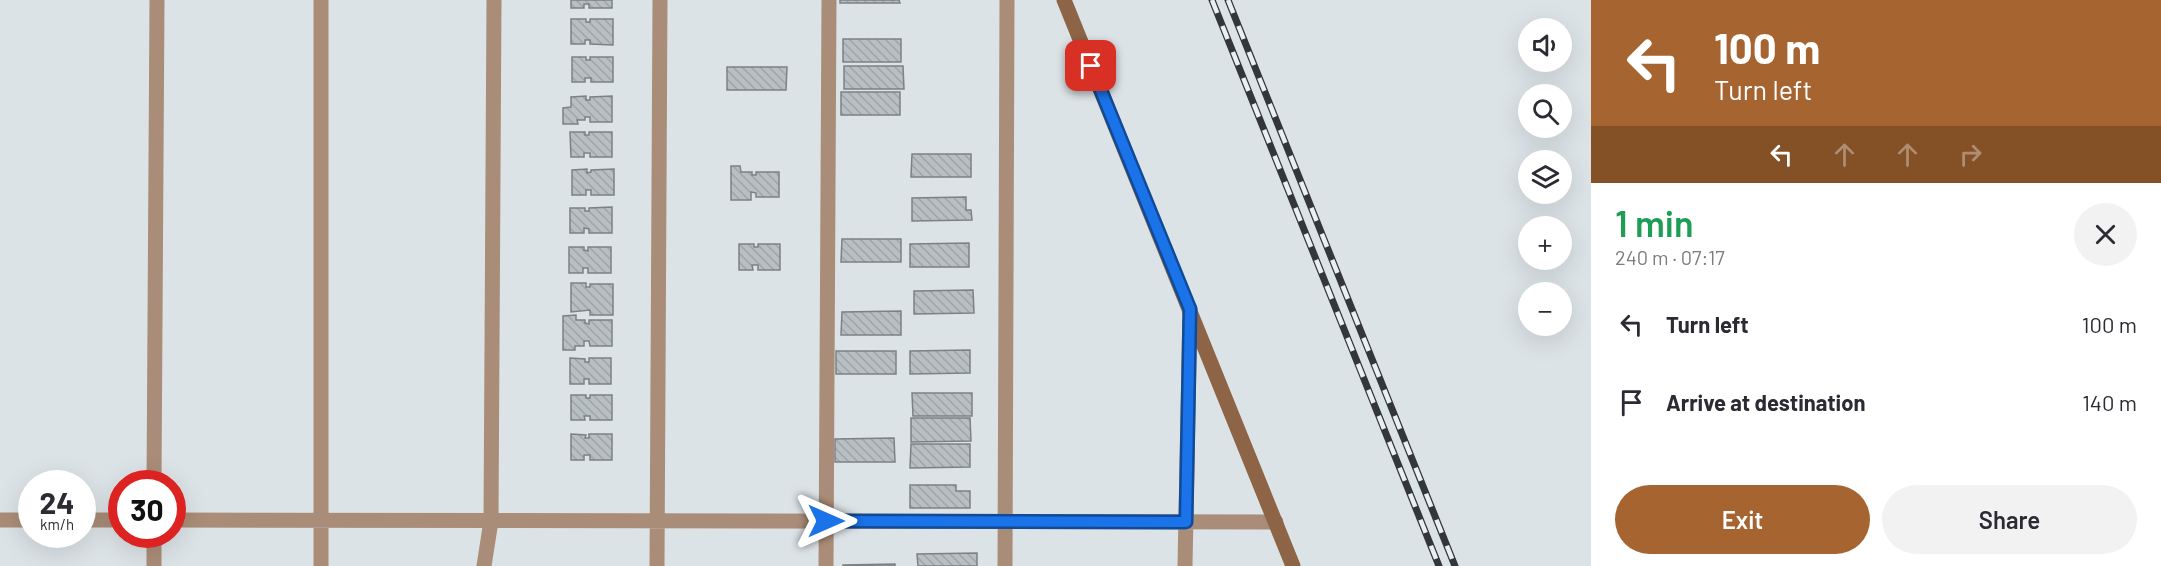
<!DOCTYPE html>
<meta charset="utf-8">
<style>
body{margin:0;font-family:Barlow,sans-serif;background:#f2f2f3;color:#2b2b33;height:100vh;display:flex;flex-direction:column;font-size:22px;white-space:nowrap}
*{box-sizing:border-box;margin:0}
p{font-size:20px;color:#7c7c81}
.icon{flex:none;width:33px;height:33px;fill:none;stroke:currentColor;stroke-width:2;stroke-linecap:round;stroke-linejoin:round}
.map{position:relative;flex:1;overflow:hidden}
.details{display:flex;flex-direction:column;background:#fff;width:570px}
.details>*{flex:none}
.banner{background:#a66530;color:#fff;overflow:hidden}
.controls{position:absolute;left:1518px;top:18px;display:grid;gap:12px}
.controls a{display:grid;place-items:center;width:54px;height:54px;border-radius:50%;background:#fff;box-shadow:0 6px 24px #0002;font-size:30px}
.speed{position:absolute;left:18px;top:470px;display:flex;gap:12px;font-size:30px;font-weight:700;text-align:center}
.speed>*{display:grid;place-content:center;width:78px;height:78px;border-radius:50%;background:#fff;box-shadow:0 6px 24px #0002;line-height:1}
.speed small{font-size:15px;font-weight:400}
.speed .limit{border:9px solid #d22;background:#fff;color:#111}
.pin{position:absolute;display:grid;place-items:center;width:51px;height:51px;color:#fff;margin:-26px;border-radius:12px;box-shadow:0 3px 9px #0006}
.me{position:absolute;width:66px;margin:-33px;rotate:90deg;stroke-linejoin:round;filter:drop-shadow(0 0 4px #0008)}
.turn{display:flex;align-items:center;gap:21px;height:126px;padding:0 24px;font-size:27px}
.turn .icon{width:78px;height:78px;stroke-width:2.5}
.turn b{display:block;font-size:42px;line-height:51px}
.lanes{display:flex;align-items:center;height:57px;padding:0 24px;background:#0003;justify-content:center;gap:30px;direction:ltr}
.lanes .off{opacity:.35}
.round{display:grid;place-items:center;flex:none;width:63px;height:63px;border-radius:32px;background:#f2f2f3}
.head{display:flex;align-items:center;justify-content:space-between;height:102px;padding:0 24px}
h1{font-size:36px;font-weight:600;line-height:45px;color:#1e9e55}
.action{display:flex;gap:12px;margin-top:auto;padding:12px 24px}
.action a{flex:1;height:69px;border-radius:36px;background:#a66530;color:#fff;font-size:24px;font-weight:600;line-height:69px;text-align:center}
.action a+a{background:#f2f2f3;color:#2b2b33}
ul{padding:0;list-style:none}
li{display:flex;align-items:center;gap:18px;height:78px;padding:0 24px}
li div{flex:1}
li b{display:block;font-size:22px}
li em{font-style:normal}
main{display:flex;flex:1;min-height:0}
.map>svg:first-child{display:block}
</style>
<main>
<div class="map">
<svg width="1591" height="566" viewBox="0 0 1591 566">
<defs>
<pattern id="building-back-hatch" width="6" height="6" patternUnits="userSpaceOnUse" patternTransform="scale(1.5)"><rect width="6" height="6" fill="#b8bfc3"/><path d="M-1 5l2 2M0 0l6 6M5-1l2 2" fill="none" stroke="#9ea4a7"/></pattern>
</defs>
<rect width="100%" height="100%" fill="#dce3e7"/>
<path fill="url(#building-back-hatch)" stroke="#7b8185" stroke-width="1.5" d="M571 0H612V8H589V4H584V8H571Z
M840 0H899L900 3H840Z
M571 19H586V22H590V19H613V45L590 44V40H585V44H571Z
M843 39H901V62H843Z
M572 57H586V60H590V57H613V82H591V78H585V82H572Z
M844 66H903L904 89H844Z
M727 67H787L786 90H727Z
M841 92H900V115H841Z
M586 96V100H590V97L612 96V122H590V117H585V120H577L578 124H563V108L571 107V97Z
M570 132H585V135H589V132H612V157H590V153H584V157H571Z
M912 154H971V177H911Z
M731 166H740L741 172H752V175H756V172H779V197H756V193L751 192V200H731Z
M587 169V173L591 172V170L614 169V195H591V190H586V195H572V170Z
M966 197V210H971L972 220 912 221V198Z
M612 207V233H589V229L584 228V233H570V208H585V211H589V208Z
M842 239H901V262H841Z
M969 243V267H910V244Z
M739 244H754V247H758V244H780V270H758V265H752L753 270H739Z
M569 247H584V250L588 251V247H611V273H588V268H583V273H569Z
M571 283H586V287H590V284H613V315H590V310L571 312Z
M973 290 974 313 914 314V291Z
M901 311V335H841L842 312Z
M576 315V320H585V323L589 324V320H612V346H590L589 341H584V346H575V350H563V316Z
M970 350V373L910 374V351Z
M836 351H896V374H836Z
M570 358 585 359V362H589V358H611V384H589V379H584V384H570Z
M912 393H972V416H913Z
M571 395H586V398H590V395H612V420H590V416H584L585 420H571Z
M911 418H970L971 441 911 442Z
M571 434 586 435 585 438H589V434H612V460H590V455H584V460H571Z
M894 438 895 462H835V439Z
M911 444H970V467L910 468Z
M910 485H956V491H970V508H910Z
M977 553V566H918L917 554Z
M895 564V566H843V565Z"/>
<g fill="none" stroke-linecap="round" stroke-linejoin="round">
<path stroke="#aa8d78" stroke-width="15" d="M154 483 157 0
M0 520H32
M82 520H122
M172 520 1276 522
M154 566V534
M321 566V0
M484 566 491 521 494 0
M657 566 660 0
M826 566 829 0
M1005 566 1007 0
M1185 566 1190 309"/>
<path stroke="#8d6445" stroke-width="15" d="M1064 0 1293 566"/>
<defs>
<path id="rail" d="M1212 0 1439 566
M1228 0 1455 566"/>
</defs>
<use href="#rail" stroke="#343739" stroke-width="7"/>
<use href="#rail" stroke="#e9f0f4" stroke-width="4.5" stroke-dasharray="14" stroke-linecap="butt"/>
</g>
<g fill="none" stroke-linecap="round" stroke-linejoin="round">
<defs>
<path id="route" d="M826 521 1186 522 1190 309 1091 66"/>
</defs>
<use href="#route" stroke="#114b97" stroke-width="15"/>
<use href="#route" stroke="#1a73e8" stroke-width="10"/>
</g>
</svg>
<div class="controls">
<a><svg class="icon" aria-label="sound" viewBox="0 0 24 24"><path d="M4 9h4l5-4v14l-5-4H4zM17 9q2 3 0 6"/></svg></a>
<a><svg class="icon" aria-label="search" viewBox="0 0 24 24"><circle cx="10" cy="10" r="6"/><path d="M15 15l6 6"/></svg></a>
<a><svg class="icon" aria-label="layers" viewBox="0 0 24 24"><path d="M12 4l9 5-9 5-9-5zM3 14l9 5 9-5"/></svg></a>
<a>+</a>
<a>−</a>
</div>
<div class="speed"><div>24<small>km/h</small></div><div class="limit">30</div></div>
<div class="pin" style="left:1091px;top:66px;background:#d93025"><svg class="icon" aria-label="arrive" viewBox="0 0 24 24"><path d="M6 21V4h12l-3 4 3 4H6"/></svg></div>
<svg class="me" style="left:826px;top:521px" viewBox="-20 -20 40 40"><path d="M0-17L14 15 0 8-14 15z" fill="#1a73e8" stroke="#fff" stroke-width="4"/></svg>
</div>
<section class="details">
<div class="banner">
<div class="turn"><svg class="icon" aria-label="left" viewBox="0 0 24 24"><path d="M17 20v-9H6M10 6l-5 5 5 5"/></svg><div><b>100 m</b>Turn left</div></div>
<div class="lanes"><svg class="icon" aria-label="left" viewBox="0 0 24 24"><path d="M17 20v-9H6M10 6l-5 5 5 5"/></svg><svg class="icon off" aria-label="ahead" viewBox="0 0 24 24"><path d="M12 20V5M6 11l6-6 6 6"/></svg><svg class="icon off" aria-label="ahead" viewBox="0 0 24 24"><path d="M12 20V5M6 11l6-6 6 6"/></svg><svg class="icon off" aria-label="right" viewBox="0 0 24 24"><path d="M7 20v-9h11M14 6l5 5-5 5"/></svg></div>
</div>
<div class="head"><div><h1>1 min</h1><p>240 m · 07:17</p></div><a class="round"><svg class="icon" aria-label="close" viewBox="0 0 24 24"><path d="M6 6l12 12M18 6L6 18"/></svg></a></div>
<ul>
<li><svg class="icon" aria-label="left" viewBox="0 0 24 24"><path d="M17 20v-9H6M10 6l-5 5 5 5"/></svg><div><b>Turn left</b></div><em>100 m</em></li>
<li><svg class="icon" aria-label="arrive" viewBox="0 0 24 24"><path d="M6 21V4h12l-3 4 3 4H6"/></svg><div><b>Arrive at destination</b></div><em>140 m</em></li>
</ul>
<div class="action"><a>Exit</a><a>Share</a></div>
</section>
</main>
